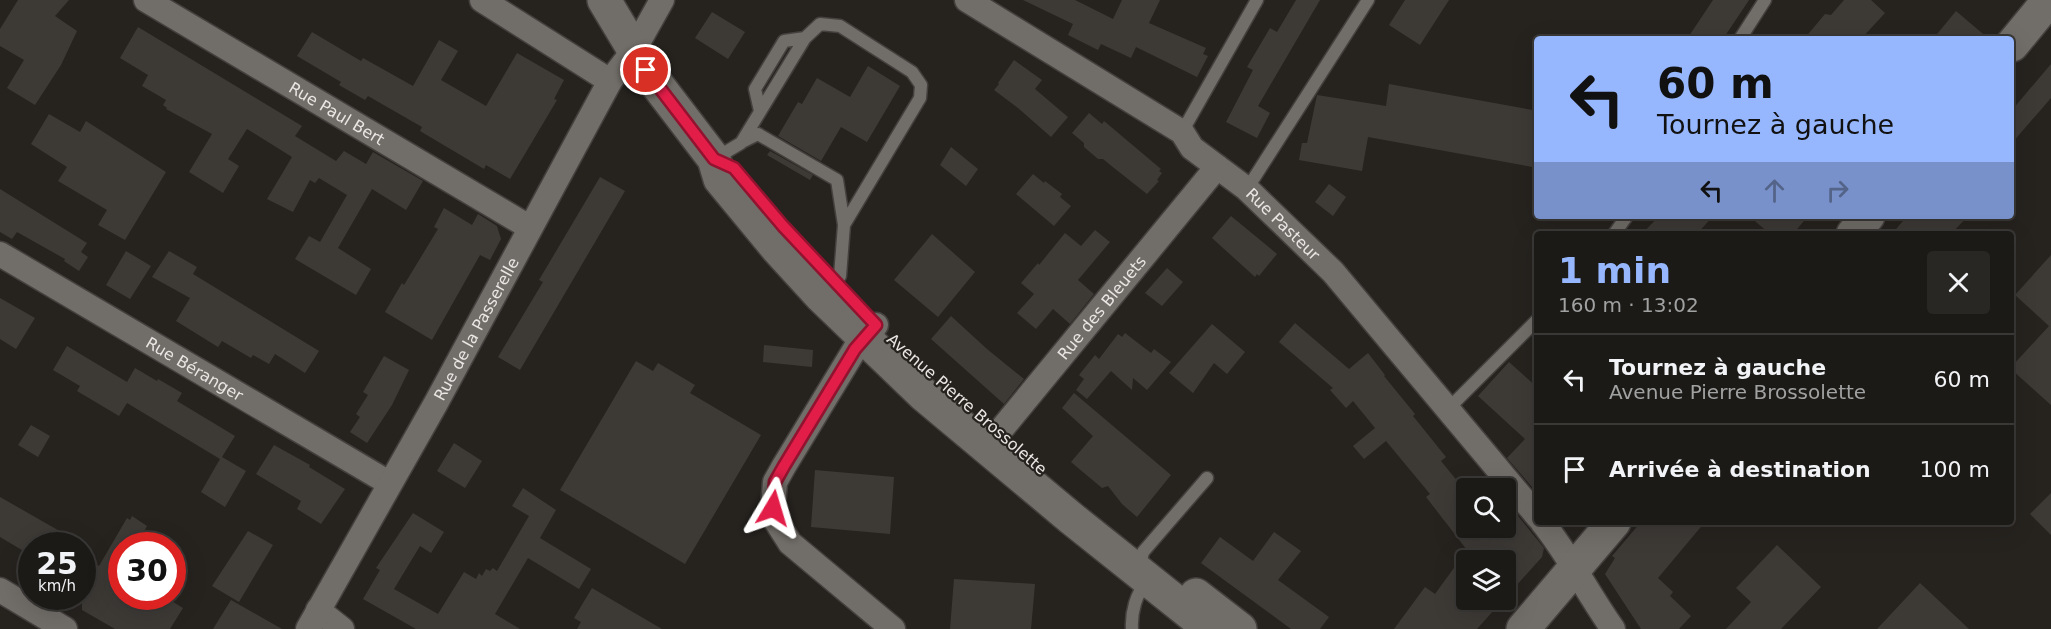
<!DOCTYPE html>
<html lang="fr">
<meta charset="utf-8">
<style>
body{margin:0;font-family:"DejaVu Sans",sans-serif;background:#292724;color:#f1f3f6;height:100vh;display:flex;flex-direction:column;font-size:22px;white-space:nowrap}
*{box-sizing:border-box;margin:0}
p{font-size:20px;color:#a0a1a1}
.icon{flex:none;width:33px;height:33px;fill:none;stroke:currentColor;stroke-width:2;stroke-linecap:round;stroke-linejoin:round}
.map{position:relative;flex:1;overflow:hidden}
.drawer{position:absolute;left:1534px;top:231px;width:480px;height:294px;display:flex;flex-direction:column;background:#1c1a17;border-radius:6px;box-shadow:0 6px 24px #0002,0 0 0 2px #3a3836}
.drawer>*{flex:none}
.hud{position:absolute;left:1534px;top:36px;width:480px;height:183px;border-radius:6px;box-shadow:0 6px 24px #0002,0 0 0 2px #3a3836;background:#96b6fd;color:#111;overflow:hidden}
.fabs{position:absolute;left:1456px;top:478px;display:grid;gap:12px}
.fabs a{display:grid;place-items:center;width:60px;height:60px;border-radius:6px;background:#1c1a17;box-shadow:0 6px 24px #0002,0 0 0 2px #3a3836;font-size:30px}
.speed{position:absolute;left:18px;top:532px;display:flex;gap:12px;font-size:30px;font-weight:700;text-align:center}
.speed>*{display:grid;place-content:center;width:78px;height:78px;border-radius:50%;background:#1c1a17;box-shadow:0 6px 24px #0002,0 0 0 2px #3a3836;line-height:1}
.speed small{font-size:15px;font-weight:400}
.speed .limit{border:9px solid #d22;background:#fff;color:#111}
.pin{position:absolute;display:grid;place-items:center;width:51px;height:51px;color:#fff;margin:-26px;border:3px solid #fff;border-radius:50%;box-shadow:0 2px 6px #0007}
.me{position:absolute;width:66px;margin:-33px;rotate:7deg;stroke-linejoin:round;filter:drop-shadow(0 0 4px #0008)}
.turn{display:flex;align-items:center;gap:21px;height:126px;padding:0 24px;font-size:27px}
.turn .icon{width:78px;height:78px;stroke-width:2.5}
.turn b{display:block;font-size:42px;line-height:51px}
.lanes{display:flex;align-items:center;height:57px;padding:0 24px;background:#0003;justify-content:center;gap:30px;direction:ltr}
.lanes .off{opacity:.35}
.round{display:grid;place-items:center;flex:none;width:63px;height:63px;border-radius:6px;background:#292724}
.headline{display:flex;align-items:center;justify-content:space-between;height:102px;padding:0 24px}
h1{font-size:36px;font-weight:600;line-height:45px;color:#96b6fd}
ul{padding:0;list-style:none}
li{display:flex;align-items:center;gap:18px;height:90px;padding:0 24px;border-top:2px solid #3a3836}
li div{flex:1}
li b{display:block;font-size:22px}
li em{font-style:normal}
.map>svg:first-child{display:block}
</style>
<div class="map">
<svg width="2051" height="629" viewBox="0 0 2051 629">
<rect width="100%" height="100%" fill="#26231f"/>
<path fill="#3d3a36" d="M18 0H69L55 16 77 31 61 65 35 105 7 88 24 60 0 46V29Z
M1023 0H1075L1113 19 1122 0H1160L1149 23 1206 48 1203 54 1208 56 1197 77 1136 47 1131 58 1101 44 1098 50 1068 35 1073 24Z
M1296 0H1320L1258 106 1270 113 1257 138 1226 122 1253 70 1247 67 1270 28 1277 32Z
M1405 0H1449L1420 45 1389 25Z
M1713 0H1749L1723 39H1687Z
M1844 0H1871L1885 13 1861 39H1804L1825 14 1831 15Z
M1956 11 1989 39H1933Z
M712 12 745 32 728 59 695 38Z
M138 27 302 126 295 136 336 161 344 151 366 164 373 152 423 181 406 210 372 189 338 248 371 269 356 295 295 259 309 236 320 242 347 195 319 178 315 183 310 180 293 212 267 199 292 157 247 129 228 159 239 166 223 193 189 172 212 134 166 109 167 108 163 105 166 100 142 86 148 75 120 58Z
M312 32 361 61 363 58 413 86 439 40 458 51 441 80 486 106 517 53 564 80 554 99 557 100 510 179 486 165 484 169 420 131 422 127 368 96 365 100 339 85 341 82 297 56Z
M1014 60 1042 80 1035 89 1068 117 1051 137 1018 108 994 90 999 84 998 83Z
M2051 64V98L2012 143V110Z
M868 66 900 86 867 142 841 127 821 161 778 136 798 102 802 104 817 78 850 97Z
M1389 84 1538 111V168L1368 137 1362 171 1299 160 1302 143H1307L1317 95 1386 106Z
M1089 113 1102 124 1104 121 1161 169 1159 171 1162 173 1157 180 1159 181 1147 194 1114 168 1103 159H1098L1084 147V143L1072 133Z
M49 114 80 132 86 121 166 172 125 240 98 225 107 210 58 181 67 167 31 144Z
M951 147 978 169 966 186 940 165Z
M770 151 813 175 810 180 767 155Z
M1033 174 1044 183 1045 181 1062 194 1060 197 1071 206 1054 226 1016 194Z
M600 177 625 191 520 370 498 357 543 282 539 280Z
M1329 184 1346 197 1333 216 1315 202Z
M0 189 87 243 81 252 88 257 79 271 64 261 65 259 17 232 12 239 0 232Z
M444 208 472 225 478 214 497 226 501 239 490 260 480 255 432 340 385 312 402 283 404 285 438 229 434 227Z
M1231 216 1277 254 1259 276 1257 274 1255 277 1212 238Z
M1659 216H1713L1697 234H1642Z
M1749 216H1808L1793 234H1770Z
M1907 216H1968L1951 234H1892Z
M1095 230 1110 242 1078 280 1094 294 1070 324 1053 309 1036 329 1017 313 1034 294 1021 283 1038 263 1039 265 1065 233 1081 246Z
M932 234 975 272 938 317 894 280Z
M126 251 151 266 130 299 106 285Z
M169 251 197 267 193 274 319 351 305 373 275 354 269 364 253 355 251 358 222 341 218 347 176 321 190 298 152 277Z
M2051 255V405L2012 370V366L2049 326 2015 295Z
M1167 268 1183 282 1162 306 1145 293Z
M0 298 35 318 16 349 0 339Z
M951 316 987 349 1024 379 1004 404 931 339Z
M1295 323 1349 369 1368 353 1385 375 1384 376 1415 414 1413 416 1446 457 1441 461 1467 493V528H1506V501L1544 548 1542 557 1506 597V561H1467V600H1503L1477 629H1394L1425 587 1435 594 1467 550 1426 497 1430 494 1386 441 1364 459 1353 446 1375 428 1353 401 1346 408 1330 390 1333 388 1279 342Z
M1212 324 1245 352 1227 374 1214 363 1193 393 1169 373Z
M1125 333 1151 353 1154 349 1171 362 1147 390 1133 378 1132 390 1111 371 1087 399 1076 390 1084 379 1079 375 1095 355 1099 359 1118 334 1122 337Z
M764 345 813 350 812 367 763 362Z
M67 346 127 382 135 368 157 381 158 379 182 393 177 401 235 436 222 457 246 471 225 507 201 492 220 459 127 403 119 416 77 391 80 386 53 370Z
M384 356 409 370 392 405 367 443 350 432 360 417 356 414 368 395 363 392Z
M636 361 653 371 658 363 695 385 690 393 761 435 685 564 560 490Z
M1509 362 1538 388V494L1507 458 1525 439 1478 396Z
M1074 393 1171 475 1137 517 1122 504 1108 486 1102 488 1071 462 1093 436 1062 408Z
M31 425 50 436 38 457 18 445Z
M454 443 482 461 465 488 437 471Z
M274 445 310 465 309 467 345 489 321 524 297 509 301 501 256 474Z
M815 470 894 477 890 534 811 527Z
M523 488 556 510 540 538 591 569 579 589 528 558 495 614 520 629H416L363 599 380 570 376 568 413 513 444 532 431 553 420 546 394 589 438 614 464 572 476 579 479 573 482 576 486 569 490 571 493 568 497 571 529 516 512 506Z
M2051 493V535L2030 514Z
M0 497 63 533 56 546H32V556L0 537Z
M132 516 147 526 136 546H122V597H142L155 605 160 597H165L183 608 170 629H115L82 610V575L91 561 99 566 127 518 130 520Z
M1641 522H1705L1658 578 1673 592 1670 596 1691 616 1679 629H1641L1605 574 1615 558 1612 556Z
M248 531 273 545 239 602 212 586Z
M1274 532 1301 551 1278 580 1329 617 1320 629H1291L1201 563 1220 537 1253 561Z
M1777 545 1821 587 1781 629H1726L1751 602 1736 588Z
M954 579 1035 584 1031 629H950Z
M1920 583 1969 629H1877Z
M592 588 626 608 662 629H577L581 622 574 618Z
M231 600 282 629H213Z"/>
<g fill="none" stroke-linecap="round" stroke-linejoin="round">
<defs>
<path id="lane" d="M1740 39 1765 0
M760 111 755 89 784 41 805 38
M1182 132 1257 0
M742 142 758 134 837 180 844 225 840 276 822 295
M716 158 741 143 805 38 820 24 840 26 912 72 921 85 920 98 844 225
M1247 189 1368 0
M1614 234 1627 216
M1448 409 1538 319
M1139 570 1143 552 1207 478
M1132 629C1131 612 1136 594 1147 581"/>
<g id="street">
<path id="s1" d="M146 0 529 227"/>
<path d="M482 0 610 81"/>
<path id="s2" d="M967 0 1182 132 1192 148 1247 189 1333 272 1538 517"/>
<path id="s3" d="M0 254 389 483"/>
<path d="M876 325 855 349 784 466 775 482 773 508 776 521 790 543 893 629"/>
<path id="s4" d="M986 448 1217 167"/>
<path d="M1542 522C1569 555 1588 594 1613 629"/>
<path d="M0 590 65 629"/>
<path d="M318 610 342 629"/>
<path id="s5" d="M308 629 436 403 610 81 634 50 662 0"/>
</g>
<path id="secondary" d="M604 0 646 70 714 159 720 179 777 248 821 296 924 395 1071 518 1210 629
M2012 45 2049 0
M1853 234 1868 216
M1196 595 1240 629
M1523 629 1614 522"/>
</defs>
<use href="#lane" stroke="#43403e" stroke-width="15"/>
<use href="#street" stroke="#43403e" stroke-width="27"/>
<use href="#secondary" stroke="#43403e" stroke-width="36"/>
<use href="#lane" stroke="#716d68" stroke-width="12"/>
<use href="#street" stroke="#716d68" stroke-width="24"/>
<use href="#secondary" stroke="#716d68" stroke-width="33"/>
</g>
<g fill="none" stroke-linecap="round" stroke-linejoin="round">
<defs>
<path id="route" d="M646 70 714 159 734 168 783 226 876 325 855 349 784 466 775 482 773 508"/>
</defs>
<use href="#route" stroke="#92132f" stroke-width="15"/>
<use href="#route" stroke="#e11d48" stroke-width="10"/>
</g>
<g text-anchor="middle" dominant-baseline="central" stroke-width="4.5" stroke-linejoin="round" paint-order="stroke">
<g font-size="16" fill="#e9e6e4" stroke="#26231f">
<text stroke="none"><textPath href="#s1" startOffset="222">Rue Paul Bert</textPath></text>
<text stroke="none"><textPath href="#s2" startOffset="390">Rue Pasteur</textPath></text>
<text stroke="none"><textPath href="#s4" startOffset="182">Rue des Bleuets</textPath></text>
<text stroke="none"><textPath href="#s5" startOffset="344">Rue de la Passerelle</textPath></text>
<text stroke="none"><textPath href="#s3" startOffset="226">Rue Béranger</textPath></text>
<text transform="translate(967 404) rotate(41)">Avenue Pierre Brossolette</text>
</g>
</g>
</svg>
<div class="fabs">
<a><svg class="icon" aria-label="search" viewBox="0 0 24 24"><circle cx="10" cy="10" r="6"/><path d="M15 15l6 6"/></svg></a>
<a><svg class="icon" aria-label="layers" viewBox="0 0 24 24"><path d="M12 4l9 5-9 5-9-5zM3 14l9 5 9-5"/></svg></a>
</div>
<div class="speed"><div>25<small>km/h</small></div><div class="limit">30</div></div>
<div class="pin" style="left:646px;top:70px;background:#d93025"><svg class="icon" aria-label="arrive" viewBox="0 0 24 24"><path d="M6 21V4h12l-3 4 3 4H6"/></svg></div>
<svg class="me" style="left:773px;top:508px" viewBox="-20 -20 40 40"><path d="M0-17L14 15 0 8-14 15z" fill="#e11d48" stroke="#fff" stroke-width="4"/></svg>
<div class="hud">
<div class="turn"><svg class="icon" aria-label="left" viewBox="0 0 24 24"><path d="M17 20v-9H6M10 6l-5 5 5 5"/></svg><div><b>60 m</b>Tournez à gauche</div></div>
<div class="lanes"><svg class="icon" aria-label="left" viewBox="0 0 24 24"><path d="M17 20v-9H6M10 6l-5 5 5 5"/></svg><svg class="icon off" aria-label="ahead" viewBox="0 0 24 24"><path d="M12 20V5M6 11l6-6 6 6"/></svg><svg class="icon off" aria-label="right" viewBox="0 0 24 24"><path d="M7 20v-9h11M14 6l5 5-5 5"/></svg></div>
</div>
<section class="drawer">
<div class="headline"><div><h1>1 min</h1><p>160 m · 13:02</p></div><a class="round"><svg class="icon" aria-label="close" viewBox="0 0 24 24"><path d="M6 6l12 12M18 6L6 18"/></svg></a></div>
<ul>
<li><svg class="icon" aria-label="left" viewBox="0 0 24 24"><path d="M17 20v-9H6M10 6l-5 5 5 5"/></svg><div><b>Tournez à gauche</b><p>Avenue Pierre Brossolette</p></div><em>60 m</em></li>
<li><svg class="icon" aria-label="arrive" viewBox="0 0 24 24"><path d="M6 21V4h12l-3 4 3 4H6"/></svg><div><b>Arrivée à destination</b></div><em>100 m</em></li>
</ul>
</section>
</div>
